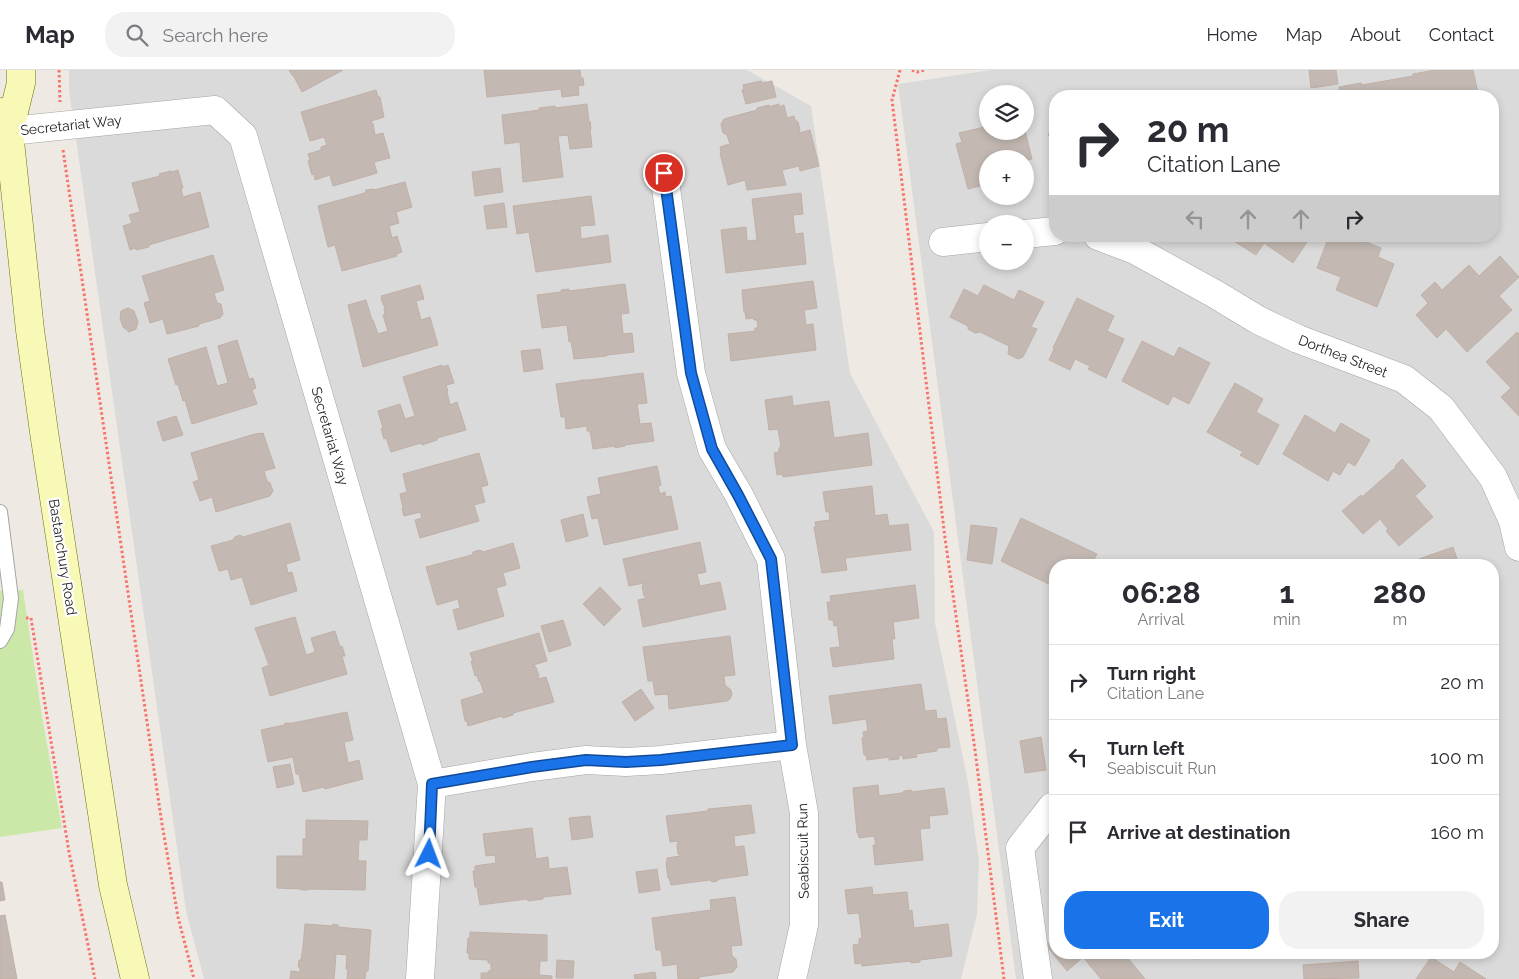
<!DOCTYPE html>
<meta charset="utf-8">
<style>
body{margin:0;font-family:Raleway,sans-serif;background:#f2f2f3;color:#2b2b33;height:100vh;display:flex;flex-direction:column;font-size:19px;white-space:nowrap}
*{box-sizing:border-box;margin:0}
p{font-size:16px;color:#7c7c81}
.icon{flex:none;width:28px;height:28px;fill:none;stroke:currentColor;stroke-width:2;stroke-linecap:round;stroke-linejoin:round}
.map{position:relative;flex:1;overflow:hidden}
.side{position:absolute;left:1049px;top:489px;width:450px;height:400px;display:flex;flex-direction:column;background:#fff;border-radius:20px;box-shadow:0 2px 8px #0003}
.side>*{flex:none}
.guide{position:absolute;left:1049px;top:20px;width:450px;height:152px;border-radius:20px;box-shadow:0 2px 8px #0003;background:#fff;color:#2b2b33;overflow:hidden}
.fabs{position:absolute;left:979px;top:15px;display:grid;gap:10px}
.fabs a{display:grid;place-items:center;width:55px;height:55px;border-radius:50%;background:#fff;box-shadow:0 2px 8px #0003;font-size:25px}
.pin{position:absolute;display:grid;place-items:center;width:42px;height:42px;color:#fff;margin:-21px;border:2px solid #fff;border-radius:50%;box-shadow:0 1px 5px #0007}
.me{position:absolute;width:55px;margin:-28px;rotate:3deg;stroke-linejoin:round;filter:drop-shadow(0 0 4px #0008)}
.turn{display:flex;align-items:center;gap:18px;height:105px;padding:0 15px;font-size:22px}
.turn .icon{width:65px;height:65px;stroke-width:2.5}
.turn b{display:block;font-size:35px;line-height:42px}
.lanes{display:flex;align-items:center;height:48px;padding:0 15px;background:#0003;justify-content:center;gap:25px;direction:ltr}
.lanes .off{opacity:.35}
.eta{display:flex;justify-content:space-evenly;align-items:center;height:85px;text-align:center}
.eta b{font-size:30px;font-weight:700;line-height:35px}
.button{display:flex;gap:10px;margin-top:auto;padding:10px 15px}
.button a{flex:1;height:58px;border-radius:20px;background:#1a73e8;color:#fff;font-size:20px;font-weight:700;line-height:58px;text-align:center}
.button a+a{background:#f2f2f3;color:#2b2b33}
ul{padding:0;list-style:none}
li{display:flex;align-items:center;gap:15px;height:75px;padding:0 15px;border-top:1px solid #e1e1e2}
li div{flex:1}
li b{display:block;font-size:19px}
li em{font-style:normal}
header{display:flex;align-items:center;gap:30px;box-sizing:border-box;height:70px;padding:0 25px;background:#fff;border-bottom:1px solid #e1e1e2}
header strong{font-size:24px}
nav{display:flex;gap:28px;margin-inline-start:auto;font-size:18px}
.search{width:350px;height:45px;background:#f2f2f3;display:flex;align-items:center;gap:12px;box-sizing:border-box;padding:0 18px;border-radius:20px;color:#7c7c81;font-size:19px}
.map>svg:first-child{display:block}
</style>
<header>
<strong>Map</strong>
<div class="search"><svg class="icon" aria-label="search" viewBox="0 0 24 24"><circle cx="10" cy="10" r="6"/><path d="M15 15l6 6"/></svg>Search here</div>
<nav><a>Home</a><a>Map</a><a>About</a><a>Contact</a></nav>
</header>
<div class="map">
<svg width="1519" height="909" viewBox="0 0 1519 909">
<rect width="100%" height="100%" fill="#eeeae3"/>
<path fill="#dbdada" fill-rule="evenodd" d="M69 0H747L811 36 850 303 934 462 935 553 968 712 979 791 977 844 961 909H204L186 841 69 20Z
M991 0H1519V909H1016L898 14ZM988 24H1025V61H988ZM1055 26H1492V166H1055ZM988 89H1025V126H988ZM988 154H1025V191H988ZM1055 495H1492V882H1055Z"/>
<path fill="#cbe8a9" d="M23 520 42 646 62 758 0 767V521Z"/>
<path fill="#c3b9b2" stroke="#c0b0a6" d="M289 0H343L302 22 293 5H292Z
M484 0H580L581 8H583L584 15 578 16 579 25 562 27 561 19 487 27Z
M1309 0H1336L1338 14 1311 18Z
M1435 0H1473L1478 23 1460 26H1340L1339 17 1361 13 1362 15 1413 6V4Z
M761 11 762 13 772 11 776 27 746 34 742 20 744 19 743 15Z
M376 20 378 27H380L384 47 371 51 373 54 375 65 383 63 390 88 374 92 377 103 333 116 330 105 315 110 314 104 312 105 308 91 310 90 308 84 321 80V77L327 75 324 67 310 71 301 42Z
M587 34 589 52 590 51 591 59H590L592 77 570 79 568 65 558 66 563 107 523 112 520 72 505 74 502 45 539 40V38L555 36V38Z
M779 34V37L784 35 787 48 794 46 795 50 798 52 800 60 799 63 810 60 819 96 800 101 799 96 782 100 786 115 747 120 745 110 728 115 720 83 721 82 720 77 730 74 727 65 723 63 721 54 724 49 757 40V38L769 35V37Z
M1055 52V69L1048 65Z
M988 56V61H1025L1032 89 1025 91V89H988V114L968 119 956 74 962 72 959 63Z
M500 98 503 122 475 126 472 102Z
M178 100 183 118H181L183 127 200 122 209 157 149 175V177L136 180V178L130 180 123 156 132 153 129 145 140 142 132 113 160 106 159 104 171 101 172 102Z
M405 112 412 137 396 142 399 153 389 156 392 168 397 166 402 182 396 184 397 186 342 201 335 175 328 177 318 136 365 123 366 120 372 119 374 120Z
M801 123 803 144 793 145 795 164 803 163 806 194 726 203 721 160 746 157 747 171 757 170 752 129Z
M591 126 595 155 580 156 581 169 608 165 611 192 536 202 529 162 517 164 513 136Z
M504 133 507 157 487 159 484 136Z
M1238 166H1311L1293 193 1264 173 1256 185 1234 171Z
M1329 166H1351L1381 178 1378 187 1394 194 1377 237 1336 220 1341 207 1317 198Z
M213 185 224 220 214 223 217 233 221 234 223 244 220 248 199 254V256L167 264 163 249 150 253 144 233 150 231 142 206Z
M1500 186 1519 207 1499 226 1512 240 1467 282 1446 259 1437 268 1416 245 1428 233 1421 225 1435 212 1442 220 1469 195 1479 206Z
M813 211 817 238 804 240 806 255 813 254 816 280 731 291 728 264 755 261V258H758L757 250H754L753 248 746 249 745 242H744L742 220Z
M625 214 629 243 621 244 623 264 632 263 634 282 607 285V286L574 289 571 271 569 272 567 255 542 258 537 225 561 222V220L569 219V221Z
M420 215 424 229 416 231 421 250 430 247 438 275 363 297 348 235 366 230 372 250H373L378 264 388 261 383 245H385L384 238H385L381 229H382L381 226Z
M984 215 1014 230 1019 220 1044 232 1031 257 1037 259 1023 287 1018 289 1008 284 1009 276 980 262 975 263 968 259V256L950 247 964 219 978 226Z
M1077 228 1114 246 1107 261 1124 269 1106 308 1088 299 1090 296 1075 289 1070 300 1049 290 1054 279 1053 278Z
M128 238 134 241 138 252 136 259 129 262 123 257 120 248 121 241Z
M1517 262 1519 264V346L1501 327 1511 318 1486 292Z
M237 270 249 309 253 308 256 318 252 320 257 334 192 354 185 330 183 331 178 314 176 315 168 289 206 277 217 316 228 313 218 276Z
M1142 271 1174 287 1179 277 1210 293 1189 334 1173 326 1168 335 1122 311Z
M540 279 543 299 524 302 521 281Z
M442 295V297L448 295 454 313 446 315 448 321 447 322 450 335 457 332 466 360 437 368V370L422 375 421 373 391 382 386 368 384 369 381 359 383 358 378 341 400 334 405 349 415 346 403 307Z
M643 303 647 333 637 334 640 354 651 353 654 371 625 375V376L615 378V376L593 379 590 361H587V356L566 359 565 347H561L556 314 579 311 581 310H589Z
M1235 313 1263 329 1256 342 1279 355 1258 395 1240 385 1243 382 1207 362Z
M792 326 793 336 829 331 834 368 868 363 872 395 783 407 782 404 777 405 774 383 779 382V378L781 377 778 359 769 360 765 330Z
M1305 345 1335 363 1341 353 1370 370 1355 396 1348 392 1340 405 1333 401 1328 411 1283 384Z
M176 346 183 365 163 371 157 352Z
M263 363 275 398 264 401 267 411 270 413 273 421 270 426 216 442 212 427 200 431 193 412 199 410 191 383 255 364Z
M479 383 488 415 481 417 485 432 474 435 479 451 420 468 415 450 422 448 420 442 404 446 402 439 403 438 400 424 407 422 403 404Z
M1402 389 1426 416 1415 426 1433 447 1399 476 1386 461 1388 459 1380 449 1363 464 1342 441 1361 425 1362 427 1396 397 1395 396Z
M657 396 661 415 658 416 660 424 665 422 666 427 671 426 678 459 604 475 598 448 592 449 587 427 601 424 598 408Z
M872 416 875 446 887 444 889 456 908 454 911 480 845 488 847 500 822 503 814 457H816L815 452 830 450 829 442H826L823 422Z
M583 444 588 466 566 472 561 450Z
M1021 448 1097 484 1091 495H1055V517L1001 491Z
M290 453 300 490 286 494 288 503 292 502 297 521 251 535 242 507 231 510 228 499 219 501 211 476 233 470 235 467 240 465 243 467Z
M971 455 997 458 992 494 967 490Z
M700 472 706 502 697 504 700 516 720 512 726 539 643 557 638 530 647 528 644 526 642 516 644 513 629 516 623 489Z
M513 473 520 498 503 503 506 515 496 518 504 546 458 560 453 540 460 538 458 529 437 535 426 497 472 485 473 482 480 480 483 482Z
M1453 477 1459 495H1402Z
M915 515 919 548 893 552 895 569H892L894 589 833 597 830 578 840 577 837 555 834 556 833 550H829L827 532H831L830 526Z
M600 517 621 539 604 556 583 534Z
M295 547 306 585 315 582 311 568 335 561 340 577 342 576 345 586H342L347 604 270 626 262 598 269 595 255 558Z
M563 550 571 575 549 582 541 556Z
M539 563 547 591 533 595 536 597 539 606 537 609 546 607 554 632 513 643V645L503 648 502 646 468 656 467 651H465L461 630 484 623 480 611 479 612 477 605 475 606 471 591H473L470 583Z
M730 566 735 605 724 606 725 615 731 620 732 624 730 629 727 631 669 639 668 624 655 625 653 611H648L643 577Z
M921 614 925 641 936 640 937 649 946 648 950 677 937 678V681L916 684 917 687 903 689 902 685 899 686V689L889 690V687L867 690 866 685H864L862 668H864L863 662 868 661 866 649 833 654 829 626Z
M641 619 654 638 635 651 622 632Z
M347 642 353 670 344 672 348 693 359 690 363 709 325 719 324 717 303 722 299 704H296L293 687 268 692 261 660 284 655 285 653H293Z
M1041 667 1046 700 1025 703 1020 671Z
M290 694 294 714 277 718 273 697Z
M878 715 879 726 902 723 904 721 911 720 912 722 944 718 948 744 929 746 930 758 920 759 923 790 875 795 873 775H876L874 766 859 768 858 763H857L853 718Z
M751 735 755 763 734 766 735 777 744 776 748 805 719 809 717 811 712 812 710 810 671 815 669 808H668L666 792H667V788L681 786 678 784 677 774 679 771 670 772 666 746 708 741V739Z
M590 746 593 767 572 770 569 748Z
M306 750 368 751 367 770H359L358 791H366L365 820 309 819 308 820H302L300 819 277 818V786H303V769H306Z
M532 758 536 789 548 787 549 799 567 797 571 824 543 827V829L528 831 527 829 480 835 477 817H475L473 801H475V796L496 793 495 785 486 786 483 764Z
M657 799 660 820 639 823 636 802Z
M0 812H2L5 830 0 831Z
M872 817 873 825 907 822 909 841 912 840 914 858 948 854 952 886 920 890V892L911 893V891L862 896 861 893 855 894 853 875 859 874V869L862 868 859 843 848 844 845 820Z
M735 827 742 875 731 876 732 885H731L736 889 737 897 733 902 699 907V909H678L677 894 663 896 661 880H656L652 848 711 840 710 830Z
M5 845 17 909H0V846Z
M305 854 332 856 333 854 338 855V857L371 860 368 901H366L365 909H347L348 900 346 899 347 885 336 884 334 909H290L291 901 300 902V897H298L299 890H301L303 877Z
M470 862 547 865V891H540L539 905 552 906V909H481V903H488V901H491V893H488V890L469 889V883H467L468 868H470Z
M1055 868V882H1133L1127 887 1145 909H1101L1083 887 1067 901 1046 875Z
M1195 882H1211V887L1196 889Z
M1431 887 1454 902 1460 892 1486 909H1416Z
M557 890 574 891 573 908H556Z
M1358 891 1359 908 1304 909 1303 895Z
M655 902 656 909H635L634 905Z"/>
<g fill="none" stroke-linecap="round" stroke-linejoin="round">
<defs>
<path id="lane" d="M0 442 11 528 7 559 0 571"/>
<path id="street" d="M0 62 215 40 243 66 432 714 420 909
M664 103 691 303 712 379 739 425 771 489 792 675 804 743V855L792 909
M1025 164 1055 161
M1098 166 1135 180 1215 224 1258 250 1298 269 1404 309 1441 338 1493 407 1513 451 1519 477
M943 172 988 167
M432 714 532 697 586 690 626 692 661 690 792 675
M1038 909 1020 778 1052 737H1055"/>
<path id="secondary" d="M0 42 9 62 30 260 44 362 113 815 135 909
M9 62 21 13V0"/>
</defs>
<use href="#lane" stroke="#a4a4a4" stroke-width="16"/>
<use href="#street" stroke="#a4a4a4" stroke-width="29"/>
<use href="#secondary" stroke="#6b7206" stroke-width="29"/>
<path stroke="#f8736a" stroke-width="3" stroke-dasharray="2.5 2.5" stroke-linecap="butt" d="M59 0 60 32
M900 0 892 30 945 468 975 680 1004 909
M912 0 917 2 925 0
M63 80 162 754 178 847 194 909
M26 548H31L69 782 95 909"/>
<use href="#lane" stroke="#fff" stroke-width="14"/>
<use href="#street" stroke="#fff" stroke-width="28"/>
<use href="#secondary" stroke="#f8f9b7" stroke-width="28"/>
</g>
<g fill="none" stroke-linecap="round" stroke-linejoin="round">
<defs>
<path id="route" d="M429 784 432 714 532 697 586 690 626 692 661 690 792 675 771 489 738 425 712 379 691 303 664 103"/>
</defs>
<use href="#route" stroke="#114b97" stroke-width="12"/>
<use href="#route" stroke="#1a73e8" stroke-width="9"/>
</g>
<g text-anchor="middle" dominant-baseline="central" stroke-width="4.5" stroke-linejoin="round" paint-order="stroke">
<g font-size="14" fill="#1d1d1d" stroke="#fff">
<text transform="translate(71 55) rotate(-6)">Secretariat Way</text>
<text transform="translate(1343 286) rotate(21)">Dorthea Street</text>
<text transform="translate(330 366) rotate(74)">Secretariat Way</text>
<text transform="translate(63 487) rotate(81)">Bastanchury Road</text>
<text transform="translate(803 781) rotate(-91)">Seabiscuit Run</text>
</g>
</g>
</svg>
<div class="fabs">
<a><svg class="icon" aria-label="layers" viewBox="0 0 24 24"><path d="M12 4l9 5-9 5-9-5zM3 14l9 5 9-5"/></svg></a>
<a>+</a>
<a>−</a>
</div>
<div class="pin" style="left:664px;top:103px;background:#d93025"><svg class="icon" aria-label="arrive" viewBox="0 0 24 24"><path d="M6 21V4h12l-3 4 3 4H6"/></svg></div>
<svg class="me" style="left:429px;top:784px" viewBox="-20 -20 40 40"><path d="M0-17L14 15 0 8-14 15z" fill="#1a73e8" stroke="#fff" stroke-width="4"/></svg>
<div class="guide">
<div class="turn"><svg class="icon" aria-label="right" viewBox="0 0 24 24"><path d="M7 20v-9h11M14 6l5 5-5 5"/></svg><div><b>20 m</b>Citation Lane</div></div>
<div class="lanes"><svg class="icon off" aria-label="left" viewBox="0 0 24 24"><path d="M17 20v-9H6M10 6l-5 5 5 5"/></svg><svg class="icon off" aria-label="ahead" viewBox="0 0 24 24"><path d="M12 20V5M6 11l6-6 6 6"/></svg><svg class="icon off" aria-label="ahead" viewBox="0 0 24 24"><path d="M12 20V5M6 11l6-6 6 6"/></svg><svg class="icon" aria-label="right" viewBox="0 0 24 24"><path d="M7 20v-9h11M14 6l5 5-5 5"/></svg></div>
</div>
<section class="side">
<div class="eta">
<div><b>06:28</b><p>Arrival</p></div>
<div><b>1</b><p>min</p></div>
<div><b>280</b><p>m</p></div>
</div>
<ul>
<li><svg class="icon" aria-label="right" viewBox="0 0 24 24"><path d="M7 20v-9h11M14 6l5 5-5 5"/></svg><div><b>Turn right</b><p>Citation Lane</p></div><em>20 m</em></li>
<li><svg class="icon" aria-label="left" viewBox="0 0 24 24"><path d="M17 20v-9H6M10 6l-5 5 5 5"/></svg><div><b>Turn left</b><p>Seabiscuit Run</p></div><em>100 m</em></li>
<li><svg class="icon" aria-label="arrive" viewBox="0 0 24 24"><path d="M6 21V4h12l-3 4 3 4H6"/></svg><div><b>Arrive at destination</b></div><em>160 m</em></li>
</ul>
<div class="button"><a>Exit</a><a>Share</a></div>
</section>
</div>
